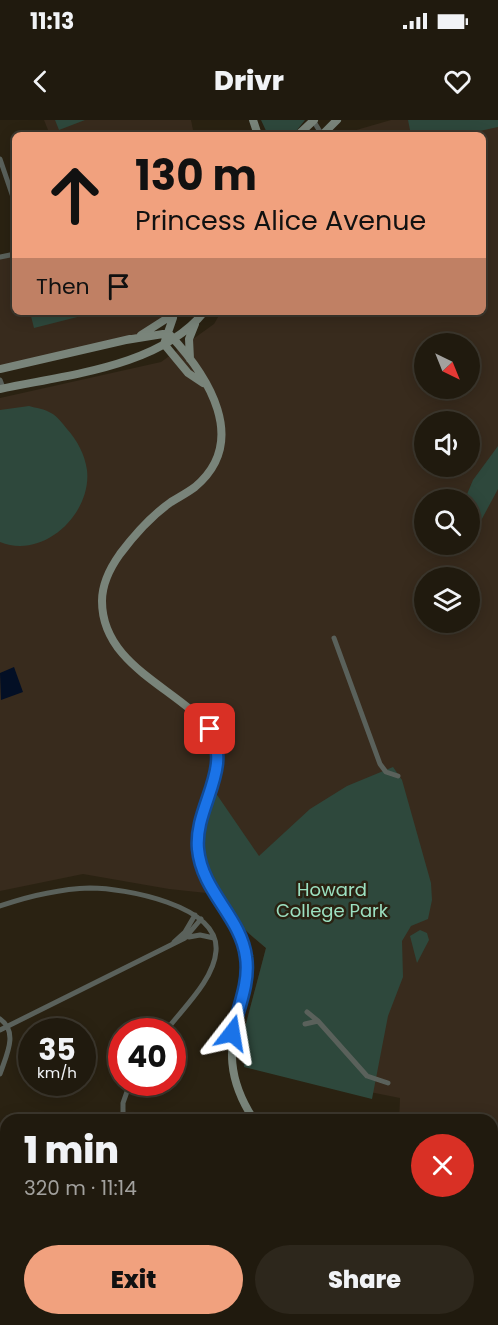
<!DOCTYPE html>
<meta charset="utf-8">
<style>
body{margin:0;font-family:Poppins,sans-serif;background:#2d271c;color:#f1f3f6;height:100vh;display:flex;flex-direction:column;font-size:22px;white-space:nowrap}
*{box-sizing:border-box;margin:0}
p{font-size:20px;color:#a2a19e}
.icon{flex:none;width:33px;height:33px;fill:none;stroke:currentColor;stroke-width:2;stroke-linecap:round;stroke-linejoin:round}
.map{position:relative;flex:1;overflow:hidden}
.sheet{position:absolute;left:0px;top:994px;width:498px;height:212px;display:flex;flex-direction:column;background:#201a0e;border-radius:18px 18px 0 0;box-shadow:0 3px 15px #0003,0 0 0 2px #3d382e}
.sheet>*{flex:none}
.top-card{position:absolute;left:12px;top:12px;width:474px;height:183px;border-radius:9px;box-shadow:0 3px 15px #0003,0 0 0 2px #3d382e;background:#f1a17e;color:#111;overflow:hidden}
.needle{width:39px;rotate:137deg}
.buttons{position:absolute;left:414px;top:213px;display:grid;gap:12px}
.buttons a{display:grid;place-items:center;width:66px;height:66px;border-radius:50%;background:#201a0e;box-shadow:0 3px 15px #0003,0 0 0 2px #3d382e;font-size:30px}
.speed{position:absolute;left:18px;top:898px;display:flex;gap:12px;font-size:30px;font-weight:700;text-align:center}
.speed>*{display:grid;place-content:center;width:78px;height:78px;border-radius:50%;background:#201a0e;box-shadow:0 3px 15px #0003,0 0 0 2px #3d382e;line-height:1}
.speed small{font-size:15px;font-weight:400}
.speed .limit{border:9px solid #d22;background:#fff;color:#111}
.pin{position:absolute;display:grid;place-items:center;width:51px;height:51px;color:#fff;margin:-26px;border-radius:12px;box-shadow:0 3px 9px #0006}
.me{position:absolute;width:66px;margin:-33px;rotate:14deg;stroke-linejoin:round;filter:drop-shadow(0 0 4px #0008)}
.turn{display:flex;align-items:center;gap:21px;height:126px;padding:0 24px;font-size:27px}
.turn .icon{width:78px;height:78px;stroke-width:2.5}
.turn b{display:block;font-size:42px;line-height:51px}
.then{display:flex;align-items:center;height:57px;padding:0 24px;background:#0003;gap:12px;font-size:22px}
.round{display:grid;place-items:center;flex:none;width:63px;height:63px;border-radius:32px;background:#2d271c}
.headline{display:flex;align-items:center;justify-content:space-between;height:102px;padding:0 24px}
h1{font-size:36px;font-weight:800;line-height:45px}
.button{display:flex;gap:12px;margin-top:auto;padding:12px 24px}
.button a{flex:1;height:69px;border-radius:36px;background:#f1a17e;color:#111;font-size:24px;font-weight:800;line-height:69px;text-align:center}
.button a+a{background:#2d271c;color:#f1f3f6}
.status{display:flex;justify-content:space-between;align-items:center;height:42px;padding:0 30px;background:#201a0e;direction:ltr}
.status svg{height:16px;fill:currentColor}
header{display:flex;justify-content:space-between;align-items:center;height:78px;padding:0 24px;background:#201a0e;font-size:27px;font-weight:800}
.map>svg:first-child{display:block}
</style>
<div class="status"><b>11:13</b><svg viewBox="0 0 49 12"><path d="M0 12V9h3v3zM5 12V6h3v6zM10 12V3h3v9zM15 12V0h3v12zM26 1h20v11H26zM47 4h2v5h-2z"/></svg></div>
<header><svg class="icon" aria-label="back" viewBox="0 0 24 24"><path d="M15 5l-7 7 7 7"/></svg>Drivr<svg class="icon" aria-label="heart" viewBox="0 0 24 24"><path d="M12 20l-8-8c-3-5 5-10 8-4 3-6 11-1 8 4z"/></svg></header>
<div class="map">
<svg width="498" height="1205" viewBox="0 0 498 1205">
<rect width="100%" height="100%" fill="#2a2212"/>
<path fill="#382b1d" fill-rule="evenodd" d="M44 0H191L194 15H50Z
M391 0H498V1205H428L424 1200H492V1000H399L400 978 244 947 243 915 266 828 242 808 216 774 169 769 83 754 0 771V278L161 242 214 204 221 192H483V15H339ZM424 224H470V268H424ZM424 302H470V346H424ZM424 380H470V424H424ZM424 458H470V502H424Z
M15 135V192H171L137 215 0 247V139Z"/>
<path fill="#2e483c" d="M55 0H85L59 10Z
M261 0H305L293 15H268Z
M408 0H498V7L475 12 472 15H411Z
M30 192H97L34 208Z
M29 286C36 288 45 289 51 293 57 296 63 304 67 309 77 320 85 335 87 350 92 394 43 440 0 422V290Z
M498 326V369L470 421V380L465 379 473 360Z
M393 647 402 660 431 763 432 780 428 799 411 806 402 821 403 857 388 896 372 979 244 947 243 915 266 828C210 782 189 741 213 669L259 736 310 689 347 666Z
M420 810 427 813 429 820 417 843 410 816Z
M95 1200H263L265 1205H96Z"/>
<path fill="#030f25" d="M14 547 23 572 1 580 0 553Z"/>
<g fill="none" stroke-linecap="round" stroke-linejoin="round">
<path stroke="#5a615b" stroke-width="5" d="M313 0 322 15
M0 39 15 83
M0 137 15 134
M0 260 3 268
M334 518 380 644 386 652 398 656
M0 786C29 776 59 769 90 768 124 768 220 785 216 831 214 860 182 889 165 912
M189 817 200 815 214 818
M174 822 185 812 195 795
M307 892 318 901
M0 899C19 912 6 936 0 954
M305 904 318 901 367 956 388 963
M0 910 185 818 201 799
M123 1000V983L130 963
M0 1072 6 1083
M0 1130 6 1129
M0 1139H6
M0 1190 6 1180
M92 1200 94 1205
M264 1200 266 1205"/>
<path stroke="#79847a" stroke-width="8" d="M253 0 258 15
M298 15 314 0
M322 15 337 0
M173 198 164 224 188 253 203 263
M141 215 177 192
M126 220 163 214 170 215C208 256 250 321 195 367 187 373 179 377 171 382 151 396 135 414 120 434 110 448 102 463 102 481 102 535 154 559 191 590 201 599 212 609 216 622 226 657 197 690 197 725 198 770 241 795 246 837 248 853 244 867 240 882 228 929 227 959 254 1000
M190 239 189 219 195 204
M0 249 130 219
M0 269C65 255 160 247 204 192
M399 1200 402 1205
M408 1200 410 1205"/>
</g>
<g fill="none" stroke-linecap="round" stroke-linejoin="round">
<defs>
<path id="route" d="M210 609C233 650 194 687 198 729 202 772 241 797 246 837 250 862 238 889 232 913"/>
</defs>
<use href="#route" stroke="#114b97" stroke-width="15"/>
<use href="#route" stroke="#1a73e8" stroke-width="10"/>
</g>
<g text-anchor="middle" dominant-baseline="central" stroke-width="5" stroke-linejoin="round" paint-order="stroke">
<g font-size="18" fill="#9ce0c1" stroke="#2a2212">
<text x="332" y="769">Howard<tspan x="332" dy="21">College Park</tspan></text>
</g>
</g>
</svg>
<div class="buttons">
<a><svg class="needle" viewBox="-14 -14 28 28"><path d="M0-13l5 13h-10z" fill="#e53935"/><path d="M0 13l5-13h-10z" fill="#a2a19e"/></svg></a>
<a><svg class="icon" aria-label="sound" viewBox="0 0 24 24"><path d="M4 9h4l5-4v14l-5-4H4zM17 9q2 3 0 6"/></svg></a>
<a><svg class="icon" aria-label="search" viewBox="0 0 24 24"><circle cx="10" cy="10" r="6"/><path d="M15 15l6 6"/></svg></a>
<a><svg class="icon" aria-label="layers" viewBox="0 0 24 24"><path d="M12 4l9 5-9 5-9-5zM3 14l9 5 9-5"/></svg></a>
</div>
<div class="speed"><div>35<small>km/h</small></div><div class="limit">40</div></div>
<div class="pin" style="left:210px;top:609px;background:#d93025"><svg class="icon" aria-label="arrive" viewBox="0 0 24 24"><path d="M6 21V4h12l-3 4 3 4H6"/></svg></div>
<svg class="me" style="left:232px;top:913px" viewBox="-20 -20 40 40"><path d="M0-17L14 15 0 8-14 15z" fill="#1a73e8" stroke="#fff" stroke-width="4"/></svg>
<div class="top-card">
<div class="turn"><svg class="icon" aria-label="ahead" viewBox="0 0 24 24"><path d="M12 20V5M6 11l6-6 6 6"/></svg><div><b>130 m</b>Princess Alice Avenue</div></div>
<div class="then">Then<svg class="icon" aria-label="arrive" viewBox="0 0 24 24"><path d="M6 21V4h12l-3 4 3 4H6"/></svg></div>
</div>
<section class="sheet">
<div class="headline"><div><h1>1 min</h1><p>320 m · 11:14</p></div><a class="round" style="background:#d93025;color:#fff"><svg class="icon" aria-label="close" viewBox="0 0 24 24"><path d="M6 6l12 12M18 6L6 18"/></svg></a></div>
<div class="button"><a>Exit</a><a>Share</a></div>
</section>
</div>
